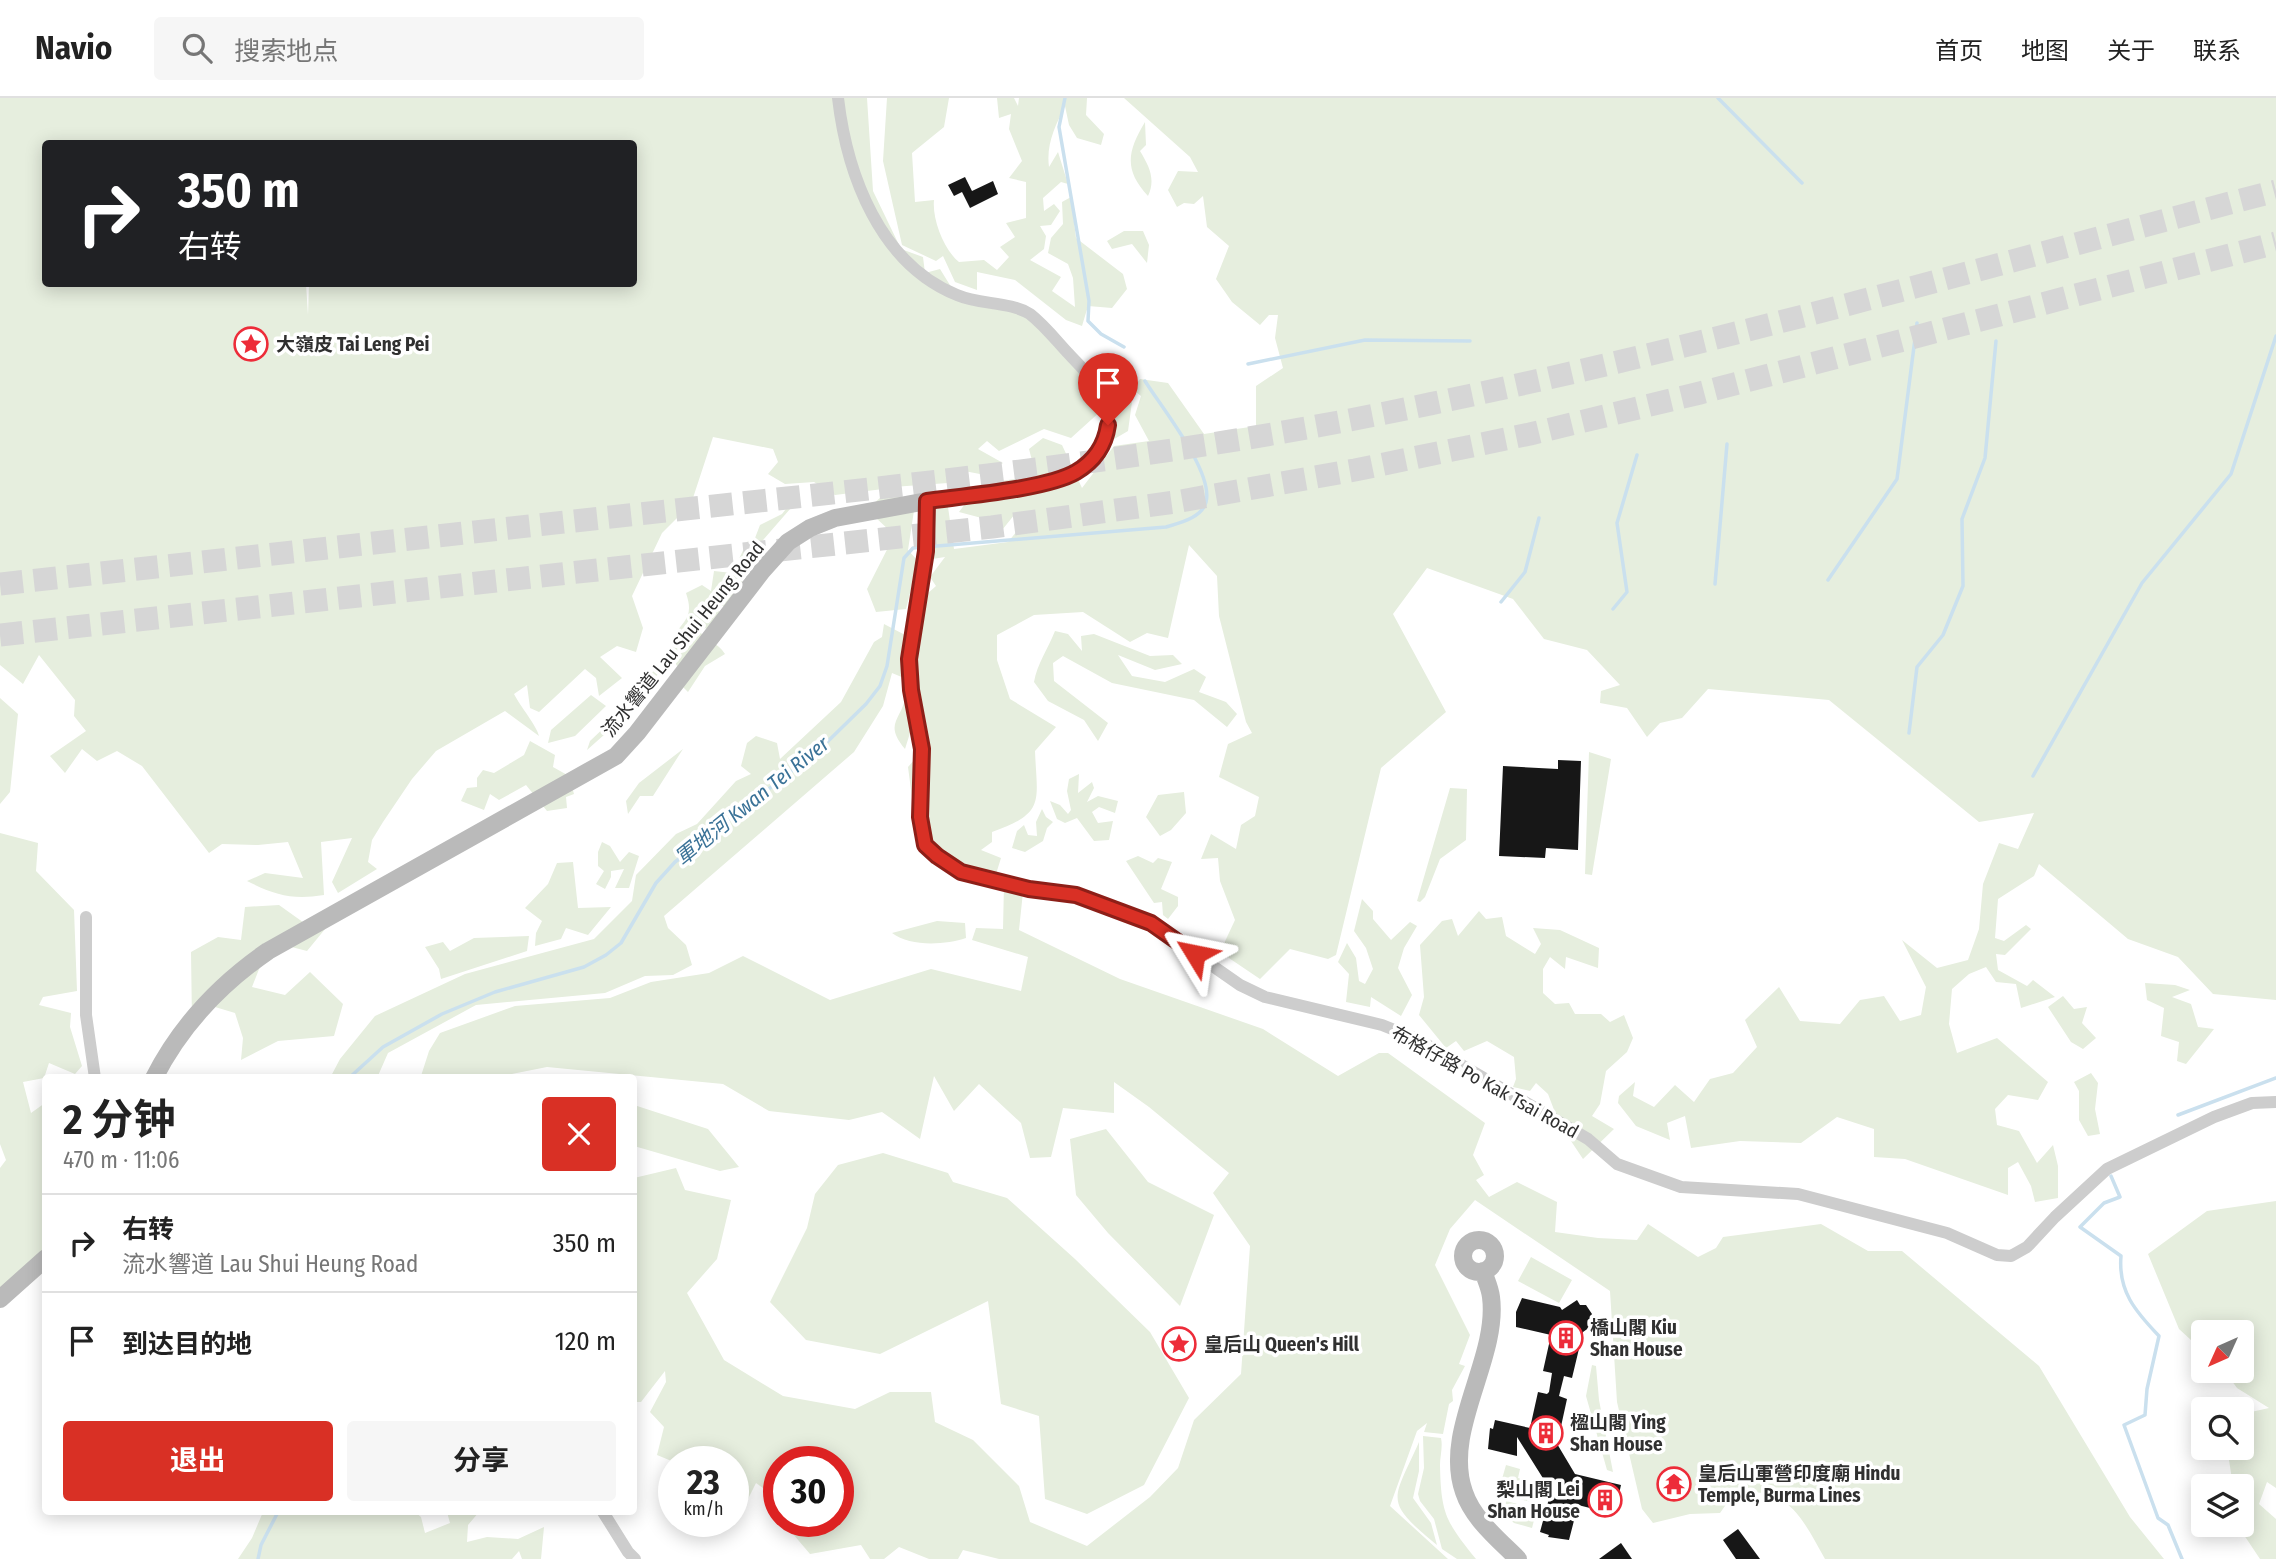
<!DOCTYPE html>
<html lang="zh">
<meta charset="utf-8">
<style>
body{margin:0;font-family:"Fira Sans Condensed","Noto Sans SC",sans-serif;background:#f6f6f6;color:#222;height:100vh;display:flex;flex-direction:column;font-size:26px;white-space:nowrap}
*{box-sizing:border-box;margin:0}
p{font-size:23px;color:#767676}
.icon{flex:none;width:38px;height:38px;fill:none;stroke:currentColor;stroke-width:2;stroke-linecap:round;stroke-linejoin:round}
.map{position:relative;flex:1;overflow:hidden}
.side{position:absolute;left:42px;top:976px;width:595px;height:441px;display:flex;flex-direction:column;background:#fff;border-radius:7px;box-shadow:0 4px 18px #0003}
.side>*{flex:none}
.guide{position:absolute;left:42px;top:42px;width:595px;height:147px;border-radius:7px;box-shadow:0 4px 18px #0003;background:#202124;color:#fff;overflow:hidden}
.needle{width:46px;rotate:225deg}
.buttons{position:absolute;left:2191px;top:1222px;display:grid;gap:14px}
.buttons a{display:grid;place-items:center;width:63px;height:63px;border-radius:7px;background:#fff;box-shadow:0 4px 18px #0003;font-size:35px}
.speed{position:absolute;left:658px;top:1348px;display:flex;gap:14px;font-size:35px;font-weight:700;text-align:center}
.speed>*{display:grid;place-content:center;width:91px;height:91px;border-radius:50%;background:#fff;box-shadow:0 4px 18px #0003;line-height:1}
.speed small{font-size:18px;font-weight:400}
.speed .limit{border:10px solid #d22;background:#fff;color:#111}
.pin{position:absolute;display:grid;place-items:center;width:60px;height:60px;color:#fff;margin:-72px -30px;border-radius:50% 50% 50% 0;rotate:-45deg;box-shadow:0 0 7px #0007}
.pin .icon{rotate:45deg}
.me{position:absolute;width:77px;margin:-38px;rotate:305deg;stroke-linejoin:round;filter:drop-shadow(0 0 5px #0008)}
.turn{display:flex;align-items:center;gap:24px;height:147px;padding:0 21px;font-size:32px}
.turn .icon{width:91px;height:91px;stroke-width:2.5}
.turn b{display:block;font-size:49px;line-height:60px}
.round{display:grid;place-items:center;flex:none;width:74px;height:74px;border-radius:7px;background:#f6f6f6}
.summary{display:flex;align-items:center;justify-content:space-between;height:119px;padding:0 21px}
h1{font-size:42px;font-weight:700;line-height:52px}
.primary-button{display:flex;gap:14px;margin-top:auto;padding:14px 21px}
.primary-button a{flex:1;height:80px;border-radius:7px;background:#d93025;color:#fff;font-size:28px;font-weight:700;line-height:80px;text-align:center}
.primary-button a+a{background:#f6f6f6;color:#222}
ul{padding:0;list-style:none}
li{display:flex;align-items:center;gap:21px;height:98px;padding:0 21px;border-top:2px solid #e0e0e0}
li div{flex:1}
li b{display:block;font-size:26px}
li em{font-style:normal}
header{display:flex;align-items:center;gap:42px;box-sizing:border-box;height:98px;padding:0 35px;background:#fff;border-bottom:2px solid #e0e0e0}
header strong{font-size:33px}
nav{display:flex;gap:38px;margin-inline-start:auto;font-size:24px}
.search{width:490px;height:63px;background:#f6f6f6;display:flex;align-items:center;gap:18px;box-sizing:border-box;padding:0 24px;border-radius:7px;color:#767676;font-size:26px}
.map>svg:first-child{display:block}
</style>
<header>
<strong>Navio</strong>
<div class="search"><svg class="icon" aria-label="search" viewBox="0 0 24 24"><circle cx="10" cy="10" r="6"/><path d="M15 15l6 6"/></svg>搜索地点</div>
<nav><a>首页</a><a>地图</a><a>关于</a><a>联系</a></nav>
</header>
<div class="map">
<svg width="2276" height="1461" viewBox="0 0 2276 1461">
<rect width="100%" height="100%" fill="#fff"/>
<path fill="#e6eede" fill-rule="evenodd" d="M0 0H867L873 93 901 151 923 159 925 175 940 171 953 192 1033 218 1094 289 1102 312 1071 340 1044 331 999 353 987 343 978 351 1003 365 985 377 954 371 948 385 893 389 902 402 915 406 908 452 918 463 906 511 876 514 867 491 898 430 890 433 875 419 872 407 881 399 883 391 835 397 814 384 785 386 768 376 778 364 773 351 713 339 691 406 662 435 632 498 643 530 636 554 617 548 600 559 622 580 599 598 596 580 585 571 539 614 530 610 527 587 514 596C520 608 537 628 539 638L505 613 436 653 412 681 383 724 372 742 368 764 377 771 338 795 332 784 352 740 321 744 324 797C292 802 275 797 247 783L265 775 303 780 288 744 258 747 222 746 209 755 142 668 117 653 97 663 82 651 65 675 50 658 86 633 74 618 75 602 39 557 23 586 0 567ZM46 46H634V186H309L308 217 306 186H46Z
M887 0H949L944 29 912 55 915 104 934 102C932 121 944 152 959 164L984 162 997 172 1009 159 1000 149 1015 139 1006 125 1026 120V84L1009 80 1022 63 1009 31 1011 16 999 20 997 0H1014L1018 8 1019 0H1087L1086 17 1104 36 1101 47 1077 40 1069 27 1065 8C1055 28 1046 47 1049 69L1058 54 1068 86 1061 84 1043 100 1044 113 1054 106 1060 113 1051 127 1040 128 1046 138 1044 151 1030 162 1061 179 1052 193 1075 209 1073 180 1068 166 1048 155 1051 140 1063 126 1062 104 1071 99 1076 140 1123 176 1127 191 1112 210 1088 208 1082 228 1066 222 1015 182 977 174V192L955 184 943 158 936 163 902 147 883 63Z
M1124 0H2276V902L2213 896 2178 859 2128 841 2039 766 2034 778 1998 801 1995 840 2004 843 2026 827 2031 831 2005 857 1996 856 1998 872 2027 888 2033 882 2055 899 2021 910 2016 886 1996 884 1986 869 1969 876 1952 891 1949 926 1957 955 1997 940 2048 984 2038 1002 2008 997 1995 1011 1997 1027 2019 1033 2037 1065 2053 1047 2058 1068V1100L2035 1104 2031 1088 2018 1064 2008 1070V1097L1905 1061 1874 1059V1031L1837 1019 1801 1045 1740 1043 1691 1050 1685 1018 1667 1025 1670 1042 1636 1028 1618 1005 1619 998 1635 984 1633 998 1654 1009 1675 987 1694 1004 1710 981 1733 975 1757 949 1745 922 1779 889 1800 923 1840 926 1860 902 1884 898 1900 923 1921 917 1926 889 1902 842 1937 870 1968 862 1979 831 1983 786 1999 745 2018 751 2034 715 1979 724 1829 602 1708 591 1682 620 1660 625 1647 639 1627 610 1600 605 1601 593 1620 587 1587 552 1544 541 1513 501 1427 470 1393 516 1446 614 1381 670 1336 857 1328 861 1290 851 1260 881 1220 854 1235 822 1220 783 1218 760 1201 761 1211 736 1236 751 1241 727 1255 718 1259 699 1219 679 1228 646 1252 635 1246 624 1219 518 1217 478 1189 447 1168 540 1147 535 1130 544 1083 514 1034 517 997 537V562L1010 601 1056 629 1035 653C1037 704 1046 715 992 734V744L981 752 1001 760 996 776 965 781 916 730 908 669 929 645 910 635 905 651C883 625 902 622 906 597 907 592 905 585 904 580L892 575 883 608 854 654 664 818 668 830 686 847 692 867 673 877 645 878 605 895 476 907 388 955 377 980H330L340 961 375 918 465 876 594 841 632 803 636 777 676 736 697 726 736 683 751 676 741 668 747 645 756 638 777 645 780 661 841 604 874 544 882 539 884 526 907 538 918 504 936 488 930 479 945 459 926 462 919 454 921 425 932 411 948 409 954 451 1008 444 1017 433 1015 416 998 437 993 423 959 414 968 402 999 403 1001 383 1036 378 1029 351 1043 340 1062 347 1082 390 1114 348 1149 343 1135 317 1141 298 1132 291 1140 281 1168 285 1204 336 1256 328V288L1283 270 1275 240 1278 217H1269L1260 227 1232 204 1216 181 1229 148 1207 129 1203 98 1194 106 1184 105 1177 109 1168 92 1178 73 1198 74 1190 59Z
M1145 24 1146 47 1140 53C1149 68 1156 81 1148 98 1124 72 1127 54 1145 24Z
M1124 133H1143L1149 147 1147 165 1132 146 1112 151 1107 143Z
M1118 294 1132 304 1128 333 1099 350 1116 317Z
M797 403 743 465 739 461 747 444 755 440 760 427 782 416 789 407Z
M714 473 732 475 745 486 728 510 717 506 720 516 710 530 698 531C705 543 718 544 725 556L705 568 688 594 675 581 680 573 673 561 672 540C685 521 694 519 686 495L702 487 711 493Z
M1055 533 1068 536 1082 553 1081 538 1094 536 1150 558 1173 557 1182 566 1155 572 1118 557 1132 578 1165 584 1194 571 1206 579 1199 594 1226 604 1237 616 1227 629 1194 602 1112 585 1063 558 1053 565 1054 583 1108 625 1098 643 1084 622 1048 603 1034 584C1037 566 1048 551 1055 533Z
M667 561V570L652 581 649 597 587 652 590 643 610 624 623 604 640 600 649 577Z
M591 597 606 608 575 638 548 645 551 632Z
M0 600 18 616 10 694 0 706Z
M530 643 555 657 553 669 569 678 574 696 566 699 567 710 547 713 526 687 499 702 490 696 484 712 461 703 467 690 477 689V680L483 672 494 675 524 657Z
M683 651 653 698H640L628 716 626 703 639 685Z
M1589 654 1611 661 1592 777 1585 776Z
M1079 676 1078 695 1092 684 1094 690 1087 704 1098 698 1118 703 1115 715 1099 709 1092 714 1098 725 1113 723 1109 742 1094 743 1077 720 1065 725 1057 721 1050 703 1060 707 1068 716 1071 712 1067 693 1069 681Z
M1450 690 1467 691 1466 742 1440 761 1425 799 1420 804 1417 803Z
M1184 694 1186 715 1171 732 1160 738 1146 719 1158 697Z
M1042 711 1046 719 1053 724 1047 730 1043 743 1025 754 1012 750 1017 733 1024 727 1028 737 1037 738 1036 724Z
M0 735 38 745 36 773 74 812 77 893 43 899 39 907 71 915 70 929 82 968 75 976 49 965 44 980 23 984 31 1015 45 1005V1152L0 1192V1070L6 1062 0 1046Z
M602 744 610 748 620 764 629 754 639 758 629 790H615L624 771 611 773V779L605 791 596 786 604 773 598 768V754Z
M1138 758 1153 765 1158 760 1172 764 1161 791 1178 799V808L1168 821 1163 817 1162 804 1154 805 1126 763Z
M573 764 578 810 611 809 588 837 566 830 561 841 535 848 536 835 542 823 525 810 548 786 557 765Z
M1004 786 1023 794 1019 832 1120 881 1263 931 1338 978 1379 955H1388L1485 1025 1473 1057 1484 1077 1476 1082 1489 1099 1517 1084 1557 1104 1555 1134 1598 1140 1637 1142 1648 1126 1698 1159 1716 1150 1723 1139 1821 1126 1868 1153H1902L2039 1268 2130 1419 2164 1461H1825C1802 1420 1786 1383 1732 1398L1720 1415 1690 1416 1653 1425 1642 1411 1617 1304 1610 1193 1475 1102 1450 1131 1435 1167 1470 1237 1459 1266 1465 1268 1452 1292 1453 1303 1449 1306 1443 1336 1424 1334 1427 1325 1417 1333 1390 1408 1448 1461H999L963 1452 958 1461H929L899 1449 884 1461H870L861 1447 810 1456 782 1423H838V1363H779V1418L773 1397 756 1385 745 1407 733 1402V1363L674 1364 657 1357 664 1329 650 1314 666 1284 665 1273 641 1304H634V1080L676 1070 685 1092 731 1102 717 1161 687 1195 724 1262 783 1298 855 1311 890 1294H931L935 1324 973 1342 1019 1388 1030 1424 1087 1448 1150 1399 1178 1370 1194 1322 1241 1276 1250 1148 1213 1095 1229 1075 1149 1009 1114 984V1015L1063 1010 1051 1059 1030 1060 1021 1025 979 986 954 1013 934 978 920 1041 882 1014 849 1022 769 1013 723 986 547 969 492 980 421 978 429 953 440 935 515 908 610 900 651 884 709 875 743 858 830 902 931 871 1021 893 1028 859 972 842 976 830 1003 831Z
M1362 801 1373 813V821L1391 842 1410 824 1417 828 1404 850 1398 870 1412 897 1401 918 1371 899 1370 909 1346 904 1349 876 1338 864 1347 845 1356 860 1359 883 1365 886 1373 871 1366 850 1354 833Z
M279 807 307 827 344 808 307 853 280 846 261 866 252 889 285 897 310 874 343 906 334 938 278 943 241 962 243 940 235 915 215 909 192 924 191 854 218 839 241 842 245 809Z
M1479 813 1486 821 1502 819 1506 838 1535 856 1541 846 1533 830 1560 832 1599 850 1598 870 1566 859 1565 871 1550 859 1543 871V895L1555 906 1569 905 1575 916H1601L1610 924 1624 917 1633 940 1627 954 1606 973 1600 1006 1592 1018 1614 1031 1583 1061 1559 1025 1548 996 1536 985 1530 993 1513 989 1516 981 1514 959 1487 943 1464 953 1456 943 1446 950 1419 917 1424 899 1420 847 1442 823 1452 821 1458 838Z
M937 823 965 825 966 840C945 847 910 849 892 835Z
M529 838 527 853 441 881 439 871 425 849 443 844 450 853 474 840Z
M2145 885 2175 887 2190 892 2172 899 2191 906 2198 929 2214 931 2186 966 2177 963 2179 944 2161 938 2164 910 2147 902Z
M2063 898 2074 911 2087 909 2082 925 2096 940 2083 951 2071 944 2048 909Z
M2091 975 2098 985 2095 1011 2100 1036 2088 1038 2079 1022V993L2074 984Z
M634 1007 708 1031 739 1069 720 1073 634 1048Z
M1106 1031 1148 1084 1214 1117 1180 1208 1108 1135 1076 1097 1070 1041Z
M883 1055 948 1075 953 1084 1007 1100 1075 1161 1150 1234 1189 1300 1144 1387 1087 1416 1045 1401 1039 1318 1001 1306 988 1203 880 1256 806 1242 770 1204 807 1130 815 1096 838 1067Z
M2276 1103V1390L2267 1384 2259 1406 2276 1421V1461H2260L2240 1431 2242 1388H2233L2227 1349H2242V1316L2269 1310 2237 1290 2224 1272H2242V1234H2203V1253L2179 1231 2148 1156 2207 1113Z
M1531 1159 1572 1182 1559 1205 1518 1183Z
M1592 1267 1596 1268 1599 1302 1613 1374 1607 1372 1586 1298Z
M1423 1338 1441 1340C1443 1349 1440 1358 1440 1367 1441 1416 1446 1424 1476 1461H1457L1442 1451 1434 1421 1420 1403 1418 1396 1424 1370Z
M1419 1344V1373L1413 1400 1431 1425 1437 1447C1382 1402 1393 1403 1419 1344Z
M1506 1367 1520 1371 1518 1380 1536 1385 1531 1404 1498 1395Z
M1506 1403 1537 1411 1532 1430 1514 1425 1505 1416Z
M263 1414H415L421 1419 425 1435 450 1425 447 1414H479L468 1427 467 1444 487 1439 518 1441 544 1429 541 1461H522L519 1453 512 1461H238L252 1440Z"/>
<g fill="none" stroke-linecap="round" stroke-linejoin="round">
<path stroke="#cae0ee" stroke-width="3.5" d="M1065 0 1059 29 1089 203 1088 223 1101 236 1124 249
M1718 0 1802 85
M1248 266 1365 242 1470 243
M1828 482 1897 381 1917 225
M1715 486 1727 346
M1501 504 1525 474 1539 420
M1613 511 1627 494 1617 425 1637 357
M1909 635 1917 569 1943 537 1963 488 1962 421 1985 360 1996 243
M2033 678 2142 485 2231 376 2276 238
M349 980 383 949 442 916 495 894 584 869 606 857 621 845 656 785 675 764 820 651 866 606 880 588 887 568 904 460 913 450 1166 429C1179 425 1202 420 1206 404 1214 374 1161 309 1145 283
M2178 1017 2276 980
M2111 1078 2120 1099 2104 1105 2080 1129 2121 1158C2118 1193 2135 1213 2159 1238L2147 1291 2145 1317 2124 1327 2158 1420 2168 1427 2182 1461
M258 1461 261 1447 278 1414"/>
</g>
<path fill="#171717" d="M965 79 972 93 993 83 998 96 970 110 962 94 954 98 948 87Z
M1558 662 1581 663 1578 752 1546 750 1545 760 1499 758 1503 668 1558 671Z
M1522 1200 1560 1209 1562 1212 1577 1202 1580 1207H1586L1592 1216 1590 1222 1593 1227 1583 1234 1572 1280 1564 1278 1559 1298 1567 1301 1560 1333 1547 1329 1575 1376 1621 1387 1619 1396H1621L1614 1416 1578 1407 1569 1442 1548 1439 1549 1437 1540 1434 1551 1393 1517 1339V1358L1488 1351 1490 1330 1493 1331 1495 1322 1530 1330 1538 1294 1547 1296 1549 1294 1552 1275 1543 1273 1551 1237 1516 1229V1214Z
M1738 1431 1760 1461H1736L1723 1442Z
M1621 1445 1632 1461H1599Z"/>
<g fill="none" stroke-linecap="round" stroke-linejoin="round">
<path stroke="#d6d6d6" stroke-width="23" stroke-dasharray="23 11" stroke-linecap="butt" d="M0 486C231 461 462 435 694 410 909 387 1125 364 1339 324 1655 264 1965 174 2276 93
M0 537 992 429 1175 404 1355 372 1530 336 1700 295 2276 145"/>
<path stroke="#cdcdcd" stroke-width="12" d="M838 0C847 77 880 166 957 197 980 207 1009 203 1030 216 1044 227 1055 241 1067 254 1077 265 1090 277 1099 290 1120 323 1103 363 1069 378 1035 393 966 397 927 403L926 453 909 561 910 592 922 651 920 719 922 735 925 746 937 758 961 774 1029 791 1076 797 1151 825 1240 887 1265 899 1382 927 1417 941 1588 1041 1617 1066 1681 1089 1798 1096 1947 1135 1997 1157 2011 1158 2027 1149 2055 1119 2107 1071 2214 1019 2252 1005 2276 1004
M86 819V917L95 980
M603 1414 628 1454 635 1461"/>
<path stroke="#bababa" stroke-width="18" d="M154 980C181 927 220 886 268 853L616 658 637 635 762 473 788 444 810 430 835 420 927 403
M1463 1158a16 16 0 1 1 32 0a16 16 0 1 1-32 0Z
M1483 1173C1486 1182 1490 1190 1491 1199 1499 1261 1442 1332 1464 1394 1473 1421 1498 1441 1518 1461
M0 1201 46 1160"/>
</g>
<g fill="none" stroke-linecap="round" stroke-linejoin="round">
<defs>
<path id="route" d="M1108 327C1105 348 1093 364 1076 374 1047 391 963 398 927 403L926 453 909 561 911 592 922 651 920 719 925 747 937 758 961 774 1029 791 1076 797 1151 825 1195 856"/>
</defs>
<use href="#route" stroke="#8d1f18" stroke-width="18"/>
<use href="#route" stroke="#d93025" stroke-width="12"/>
</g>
<defs>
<symbol id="sight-ring" viewBox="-11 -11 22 22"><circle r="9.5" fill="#fff" stroke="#ed2c39" stroke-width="1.5"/><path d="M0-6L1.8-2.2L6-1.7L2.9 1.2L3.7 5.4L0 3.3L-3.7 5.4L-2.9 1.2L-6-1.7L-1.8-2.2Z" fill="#ed2c39"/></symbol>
<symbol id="building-ring" viewBox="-11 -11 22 22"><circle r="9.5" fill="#fff" stroke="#ed2c39" stroke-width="1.5"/><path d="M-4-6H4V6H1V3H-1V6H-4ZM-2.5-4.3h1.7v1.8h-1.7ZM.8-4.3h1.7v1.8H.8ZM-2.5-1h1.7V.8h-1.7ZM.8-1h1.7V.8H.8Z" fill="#ed2c39"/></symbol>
<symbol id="temple-ring" viewBox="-11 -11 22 22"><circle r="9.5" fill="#fff" stroke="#ed2c39" stroke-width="1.5"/><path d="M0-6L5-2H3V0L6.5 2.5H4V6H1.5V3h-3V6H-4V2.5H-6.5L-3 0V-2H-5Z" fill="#ed2c39"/></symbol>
</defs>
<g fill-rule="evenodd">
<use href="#sight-ring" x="232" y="227" width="38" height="38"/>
<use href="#building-ring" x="1547" y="1221" width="38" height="38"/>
<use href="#sight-ring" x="1160" y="1227" width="38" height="38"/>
<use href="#building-ring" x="1527" y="1316" width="38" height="38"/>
<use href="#temple-ring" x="1655" y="1367" width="38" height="38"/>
<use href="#building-ring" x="1586" y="1383" width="38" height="38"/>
</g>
<g text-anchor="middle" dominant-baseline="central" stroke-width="7" stroke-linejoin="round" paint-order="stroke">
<g font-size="19" font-weight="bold" fill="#303030" stroke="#fff" text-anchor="start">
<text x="276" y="246">大嶺皮 Tai Leng Pei</text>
<text x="1590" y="1229">橋山閣 Kiu<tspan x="1590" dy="22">Shan House</tspan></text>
<text x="1204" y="1246">皇后山 Queen's Hill</text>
<text x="1570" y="1324">楹山閣 Ying<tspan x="1570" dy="22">Shan House</tspan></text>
<text x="1698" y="1375">皇后山軍營印度廟 Hindu<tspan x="1698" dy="22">Temple, Burma Lines</tspan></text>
<text x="1580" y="1391" text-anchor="end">梨山閣 Lei<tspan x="1580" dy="22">Shan House</tspan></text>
</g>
<g font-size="19" fill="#303030" stroke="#fff">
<text transform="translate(683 541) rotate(-51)">流水響道 Lau Shui Heung Road</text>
<text transform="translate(1485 984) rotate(29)">布格仔路 Po Kak Tsai Road</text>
</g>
<g font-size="21" font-style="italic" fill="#3a7297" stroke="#fff">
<text transform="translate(752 703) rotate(-39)">軍地河 Kwan Tei River</text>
</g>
</g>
</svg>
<div class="buttons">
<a><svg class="needle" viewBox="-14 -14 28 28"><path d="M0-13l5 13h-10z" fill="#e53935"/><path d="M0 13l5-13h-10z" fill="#767676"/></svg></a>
<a><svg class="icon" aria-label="search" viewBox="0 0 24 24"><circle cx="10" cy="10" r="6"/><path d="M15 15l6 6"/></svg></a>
<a><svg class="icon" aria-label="layers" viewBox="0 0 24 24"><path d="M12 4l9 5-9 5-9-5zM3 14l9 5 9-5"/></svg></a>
</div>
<div class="speed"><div>23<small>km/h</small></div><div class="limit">30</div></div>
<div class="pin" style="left:1108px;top:327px;background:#d93025"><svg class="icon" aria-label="arrive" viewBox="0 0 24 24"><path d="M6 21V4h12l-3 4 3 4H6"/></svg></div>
<svg class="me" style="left:1195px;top:856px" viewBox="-20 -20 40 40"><path d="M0-17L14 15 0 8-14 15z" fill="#d93025" stroke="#fff" stroke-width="4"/></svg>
<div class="guide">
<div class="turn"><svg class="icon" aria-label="right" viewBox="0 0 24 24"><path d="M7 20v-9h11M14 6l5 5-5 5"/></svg><div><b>350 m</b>右转</div></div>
</div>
<section class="side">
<div class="summary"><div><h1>2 分钟</h1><p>470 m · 11:06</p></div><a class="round" style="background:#d93025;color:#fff"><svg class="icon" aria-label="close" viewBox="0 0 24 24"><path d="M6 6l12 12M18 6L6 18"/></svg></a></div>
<ul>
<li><svg class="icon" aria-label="right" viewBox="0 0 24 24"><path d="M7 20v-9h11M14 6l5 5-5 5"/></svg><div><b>右转</b><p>流水響道 Lau Shui Heung Road</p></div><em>350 m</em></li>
<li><svg class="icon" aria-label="arrive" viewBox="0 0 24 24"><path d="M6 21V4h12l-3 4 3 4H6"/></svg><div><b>到达目的地</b></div><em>120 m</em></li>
</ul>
<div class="primary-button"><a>退出</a><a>分享</a></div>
</section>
</div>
